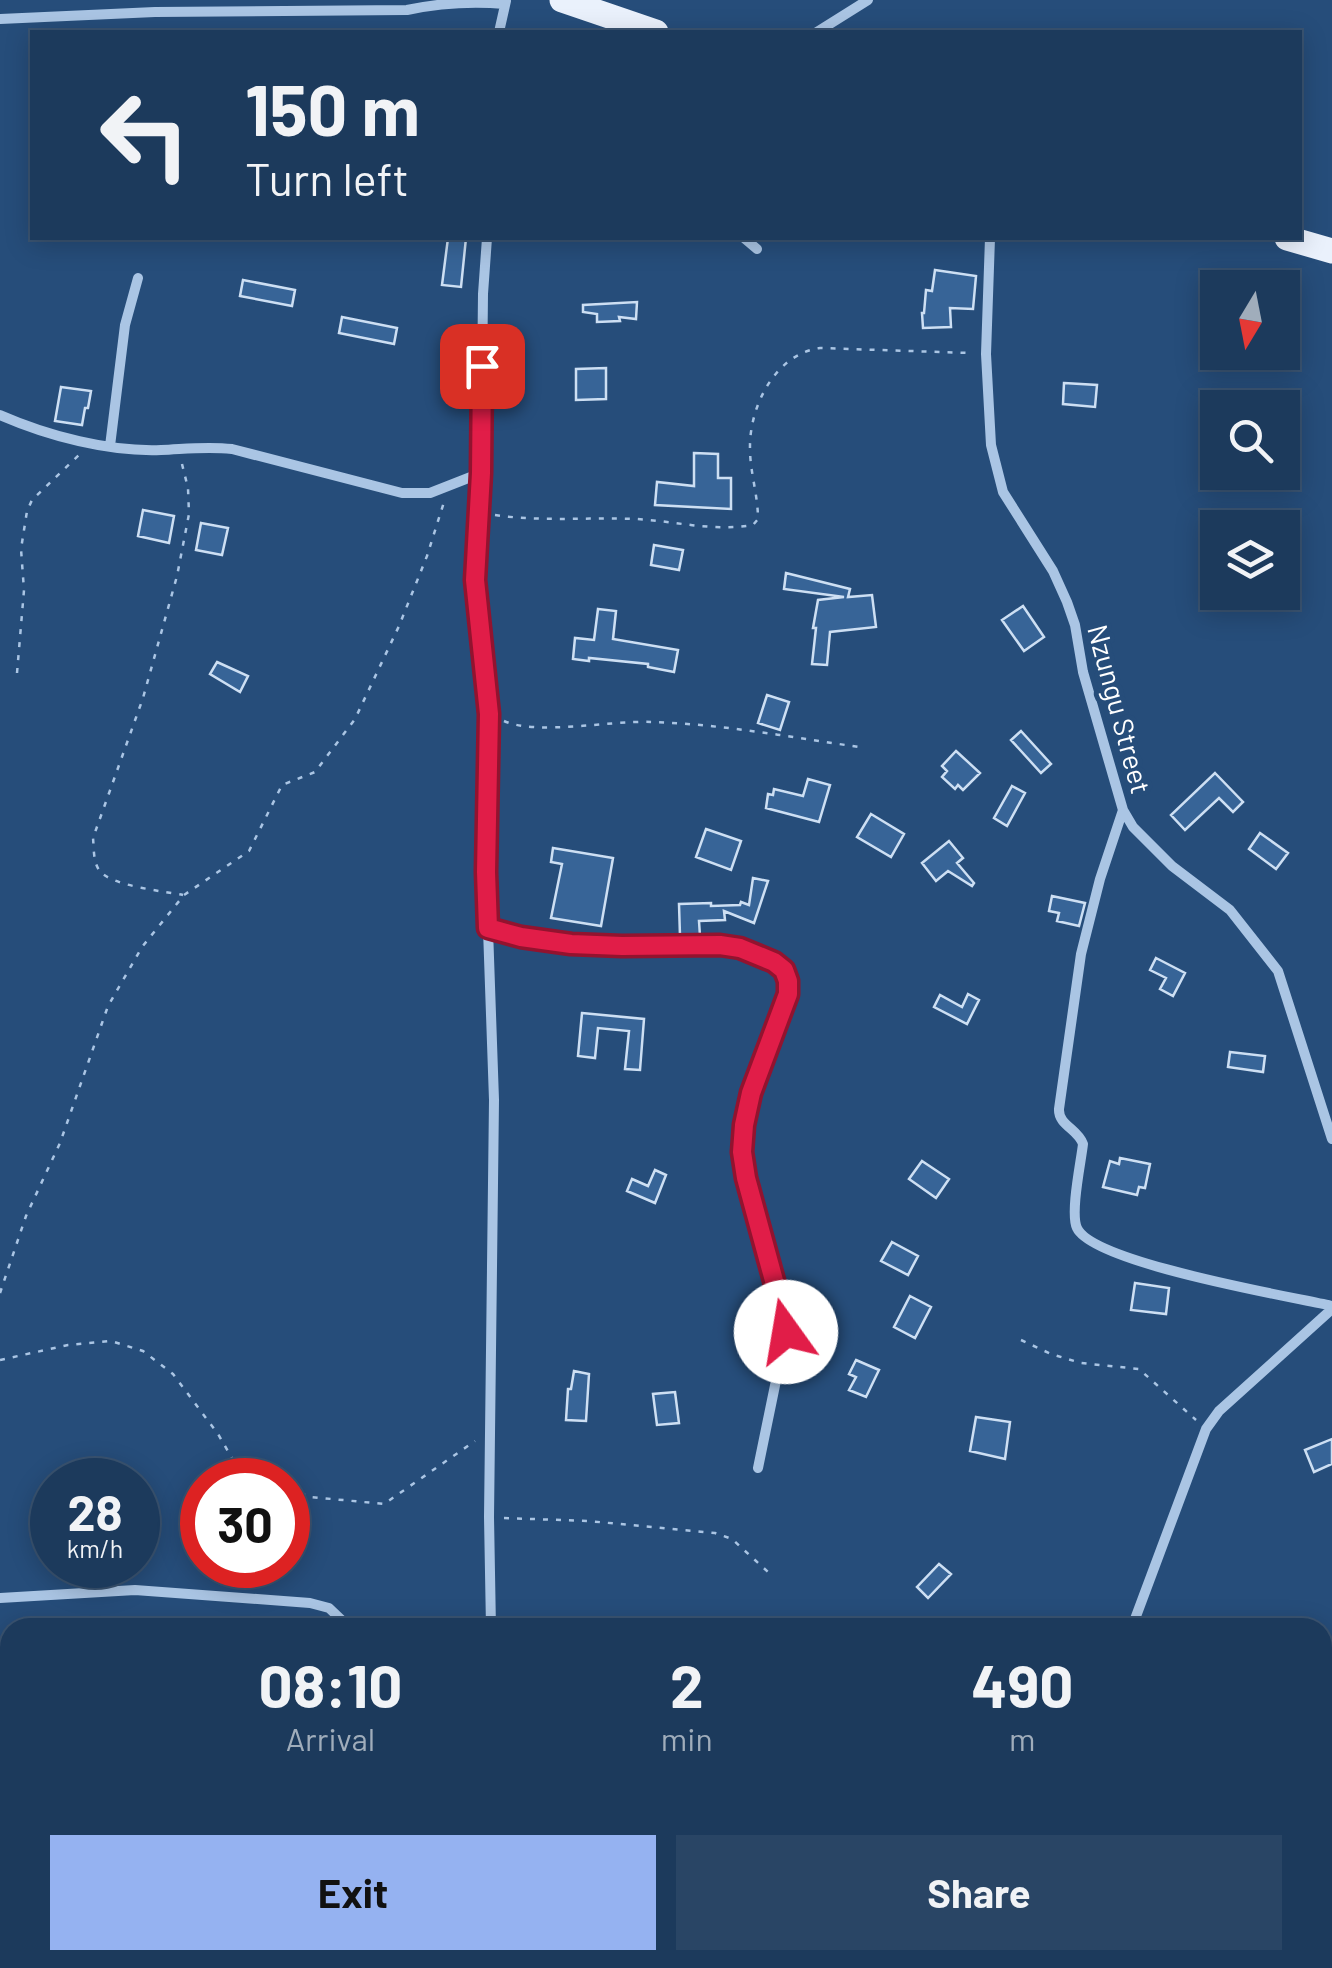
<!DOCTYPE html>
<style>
body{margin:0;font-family:Barlow,sans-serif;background:#294565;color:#f1f3f6;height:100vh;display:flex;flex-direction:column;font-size:38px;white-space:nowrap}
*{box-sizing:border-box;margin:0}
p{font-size:32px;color:#a0adbb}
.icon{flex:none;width:55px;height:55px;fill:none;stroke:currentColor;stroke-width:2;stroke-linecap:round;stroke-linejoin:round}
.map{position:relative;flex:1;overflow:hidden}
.drawer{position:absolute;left:0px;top:1618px;width:1332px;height:352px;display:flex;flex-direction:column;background:#1c3a5c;border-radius:30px 30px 0 0;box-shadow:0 5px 25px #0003,0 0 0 2px #3a5472}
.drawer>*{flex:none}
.hud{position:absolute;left:30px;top:30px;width:1272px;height:210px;border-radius:0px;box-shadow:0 5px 25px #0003,0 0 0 2px #3a5472;background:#1c3a5c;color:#f1f3f6;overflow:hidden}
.needle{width:65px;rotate:190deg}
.tools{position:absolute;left:1200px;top:270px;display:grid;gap:20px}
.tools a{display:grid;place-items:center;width:100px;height:100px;border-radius:0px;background:#1c3a5c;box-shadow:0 5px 25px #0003,0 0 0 2px #3a5472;font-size:50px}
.speed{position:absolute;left:30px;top:1458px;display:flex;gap:20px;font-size:50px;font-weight:700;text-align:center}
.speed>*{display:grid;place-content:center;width:130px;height:130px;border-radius:50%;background:#1c3a5c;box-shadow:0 5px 25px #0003,0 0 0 2px #3a5472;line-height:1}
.speed small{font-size:25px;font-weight:400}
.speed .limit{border:15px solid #d22;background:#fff;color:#111}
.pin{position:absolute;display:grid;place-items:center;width:85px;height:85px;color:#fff;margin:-42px;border-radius:20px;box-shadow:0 5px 15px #0006}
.me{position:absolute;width:110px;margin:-55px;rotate:347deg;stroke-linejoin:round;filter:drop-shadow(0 0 8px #0008)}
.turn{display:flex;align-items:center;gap:35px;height:210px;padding:0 50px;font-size:45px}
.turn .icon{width:130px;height:130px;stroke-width:2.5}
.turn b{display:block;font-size:70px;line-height:85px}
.eta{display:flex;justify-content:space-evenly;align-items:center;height:170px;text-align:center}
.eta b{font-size:60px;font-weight:700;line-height:70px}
.cta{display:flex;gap:20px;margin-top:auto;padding:20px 50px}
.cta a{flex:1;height:115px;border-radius:0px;background:#95b2f1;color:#111;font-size:40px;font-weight:700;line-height:115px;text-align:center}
.cta a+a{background:#294565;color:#f1f3f6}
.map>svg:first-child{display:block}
</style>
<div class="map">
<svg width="1332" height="1968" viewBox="0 0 1332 1968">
<rect width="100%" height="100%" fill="#264d7a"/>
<path fill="#376497" stroke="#cddff3" stroke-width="2.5" d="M448 238H466L461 287 442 285Z
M935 270 976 276 973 309 950 308 951 327 923 328 922 313H924L926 290 932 291Z
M243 280 295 290 292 306 240 296Z
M637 302 636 319 619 317 620 321 597 322V314L583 312V305Z
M342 317 397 328 394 344 339 333Z
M606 368V399L576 400V369Z
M1064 383 1097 385 1095 407 1063 404Z
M61 387 91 391 88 408H85L82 425 55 421Z
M694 453 718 454V478H731V509L655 505 657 482 694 486Z
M143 510 174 516 169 543 138 536Z
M201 523 228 528 222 555 196 550Z
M654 545 683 550 679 570 651 565Z
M786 573 850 589 848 597 872 595 876 627 830 632 827 665 812 664 816 628H813L818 600 844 597 784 589Z
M1023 606 1044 637 1024 651 1002 620Z
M598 609 616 611 613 639 678 650 674 672 648 667V664L589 658V661L573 659 575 638 594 640Z
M217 662 248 676 240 692 210 674Z
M767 695 789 702 780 730 758 723Z
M1021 731 1051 764 1041 773 1011 740Z
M956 751 980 773 963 790 958 785 955 789 942 777 947 771 942 766Z
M1215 773 1243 802 1233 812 1219 798 1185 830 1171 815Z
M808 779 830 785 819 822 766 808 768 794 773 795 774 789 803 796Z
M1012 786 1025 793 1007 826 994 818Z
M871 814 904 834 891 857 857 837Z
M706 829 741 841 731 870 696 857Z
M1260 833 1288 853 1276 869 1249 849Z
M949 841 963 858 957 863 974 883 972 886 948 871 936 881 922 863Z
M553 848 613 858 601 926 551 918 562 864 551 862Z
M753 878 768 881 754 923 724 911 725 920 699 921 700 936H680L679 904 711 903V906L740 905 741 902 749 905Z
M1052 896 1085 903 1079 926 1057 921 1059 913 1049 911Z
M1156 958 1185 973 1173 996 1160 989 1166 978 1150 970Z
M968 994 979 1000 967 1024 934 1007 940 995 962 1007Z
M582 1013 644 1019 640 1070 625 1069 629 1031 598 1028 595 1058 578 1056Z
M1230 1052 1265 1056 1263 1072 1228 1067Z
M1120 1158 1150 1164 1145 1188 1139 1187 1137 1195 1103 1187 1110 1161 1119 1164Z
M922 1161 949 1179 936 1198 909 1179Z
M655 1170 666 1175 655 1203 627 1191 632 1179 648 1186Z
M892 1242 918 1256 908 1275 881 1261Z
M1135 1283 1169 1288 1166 1314 1131 1310Z
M910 1296 931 1307 915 1338 894 1327Z
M856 1360 879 1370 866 1397 849 1390 856 1377 849 1374Z
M574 1371 589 1374 586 1421 566 1420 568 1389H571Z
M675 1392 679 1423 657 1425 653 1394Z
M976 1417 1010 1422 1005 1459 970 1451Z
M1332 1439V1464L1314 1472 1305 1450Z
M939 1564 951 1574 928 1598 917 1587Z"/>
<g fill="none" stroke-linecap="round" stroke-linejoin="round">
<path stroke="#aac5e4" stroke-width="2.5" stroke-dasharray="5 8" stroke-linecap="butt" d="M182 464 188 488 189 514 177 576 143 698 93 838C94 848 93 861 99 870 110 886 163 891 183 895
M495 515C542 522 589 517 636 519 675 521 713 532 753 525L758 519C758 495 750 472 750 449 749 407 775 354 820 348L970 353
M17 673 24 590 21 549 27 511 32 500 79 455
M504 721C538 736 611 720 651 722 721 724 790 737 859 747
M0 1293 26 1216 60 1143 108 1006 142 947 184 895 249 851 282 785 315 772 355 719 399 626 427 556 444 502
M1021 1340 1051 1354 1081 1363 1139 1369 1196 1420
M0 1360 68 1345 111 1341 143 1351 173 1374 218 1434 236 1465 259 1480
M288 1489 311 1497 384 1504 475 1441
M504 1518 588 1521 715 1533 732 1539 768 1572"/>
<path stroke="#aac5e4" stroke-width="10" d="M0 19 155 12 407 10C440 3 470 1 505 4
M499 32 506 1
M817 32 868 0
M487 238 483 294 481 473 475 580 489 714 486 872 494 1100 489 1517 491 1628
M744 238 757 249
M990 238 986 354 991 445 1003 492 1053 571 1067 602 1075 625 1083 672 1123 810 1133 827 1172 866 1230 910 1278 971 1332 1139
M0 415C48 436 109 452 161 450 185 449 207 446 232 449L402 493H430L481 473
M110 446 125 325 138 278
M1123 810 1100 879 1081 954 1059 1109C1058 1125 1078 1129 1083 1144 1081 1162 1070 1213 1077 1228 1093 1263 1288 1296 1332 1306
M488 929C516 936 544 941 573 944 619 948 757 932 784 971 789 978 788 986 788 994 766 1061 736 1104 746 1178L786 1332 758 1468
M0 1598 135 1590 310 1603 329 1608 350 1628
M1129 1628 1135 1619 1206 1429 1219 1411 1332 1309
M0 1884 10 1880
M1129 1960 1133 1968
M487 1968V1960"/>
<path stroke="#eaf1fc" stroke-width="25" d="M562 0 656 32
M1287 238 1332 251"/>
</g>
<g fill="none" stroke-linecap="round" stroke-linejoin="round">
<defs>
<path id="route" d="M482 366 481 473 475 580 489 714 486 872 488 928 521 937 571 944 622 946 720 945 740 948 774 962 784 970 788 981V994L751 1093 744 1125 742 1152 746 1178 785 1321 786 1332"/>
</defs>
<use href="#route" stroke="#92132f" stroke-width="25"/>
<use href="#route" stroke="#e11d48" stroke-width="18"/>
</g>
<g text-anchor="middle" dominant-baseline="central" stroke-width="10" stroke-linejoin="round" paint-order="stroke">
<g font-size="28" fill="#fff" stroke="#264d7a">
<text transform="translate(1120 709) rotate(75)">Nzungu Street</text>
</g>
</g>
</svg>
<div class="tools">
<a><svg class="needle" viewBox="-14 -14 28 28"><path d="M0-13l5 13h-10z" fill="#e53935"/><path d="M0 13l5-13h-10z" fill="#a0adbb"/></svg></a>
<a><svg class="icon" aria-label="search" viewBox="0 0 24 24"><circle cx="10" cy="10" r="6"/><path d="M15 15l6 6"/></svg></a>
<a><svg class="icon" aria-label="layers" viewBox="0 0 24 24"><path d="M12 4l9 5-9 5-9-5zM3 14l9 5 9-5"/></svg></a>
</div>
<div class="speed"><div>28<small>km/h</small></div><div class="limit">30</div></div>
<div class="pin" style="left:482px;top:366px;background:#d93025"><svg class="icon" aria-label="arrive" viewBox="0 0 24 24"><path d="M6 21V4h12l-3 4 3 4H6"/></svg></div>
<svg class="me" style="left:786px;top:1332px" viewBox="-20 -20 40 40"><circle r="19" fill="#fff"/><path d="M0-13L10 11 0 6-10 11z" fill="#e11d48"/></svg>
<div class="hud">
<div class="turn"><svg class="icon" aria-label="left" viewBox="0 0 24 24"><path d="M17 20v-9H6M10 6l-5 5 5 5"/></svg><div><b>150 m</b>Turn left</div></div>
</div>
<section class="drawer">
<div class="eta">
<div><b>08:10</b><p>Arrival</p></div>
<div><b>2</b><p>min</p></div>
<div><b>490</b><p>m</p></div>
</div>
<div class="cta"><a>Exit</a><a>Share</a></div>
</section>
</div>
